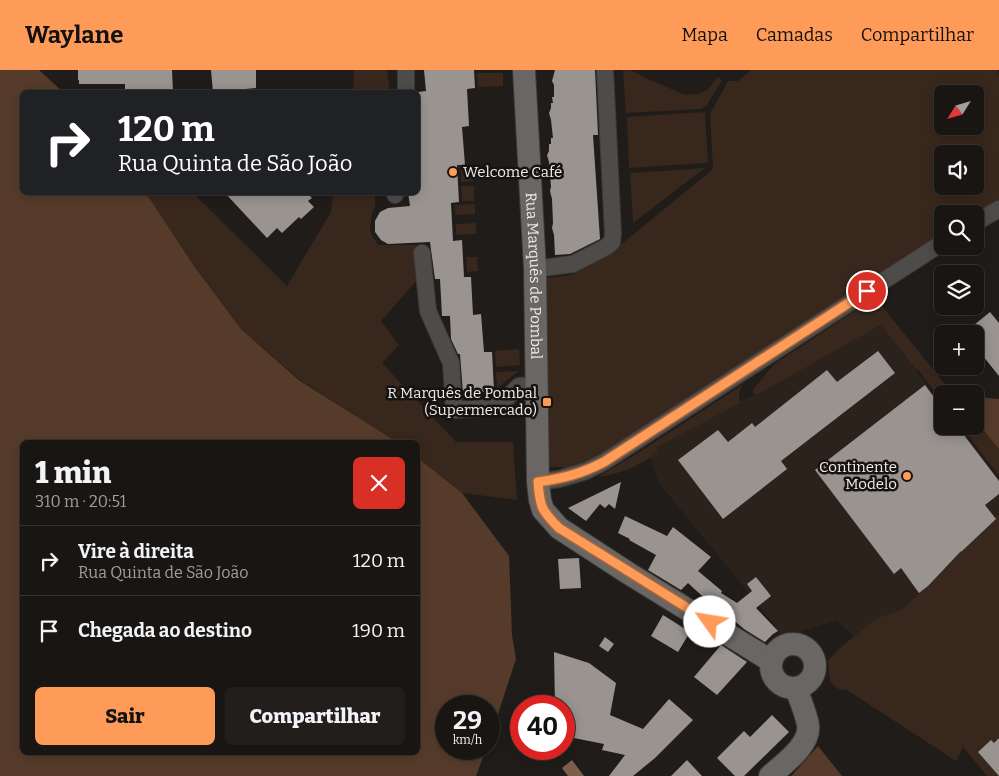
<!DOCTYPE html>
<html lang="pt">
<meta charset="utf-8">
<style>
body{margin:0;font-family:Bitter,serif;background:#211e1c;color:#f1f3f6;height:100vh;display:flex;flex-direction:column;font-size:19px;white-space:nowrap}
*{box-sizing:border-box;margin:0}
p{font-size:16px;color:#9f9fa0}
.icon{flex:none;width:28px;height:28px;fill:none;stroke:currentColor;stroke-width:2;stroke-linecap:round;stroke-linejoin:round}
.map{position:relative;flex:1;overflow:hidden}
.side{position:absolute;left:20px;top:370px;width:400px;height:315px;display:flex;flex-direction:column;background:#181513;border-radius:8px;box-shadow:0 2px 12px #0003,0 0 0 1px #363433}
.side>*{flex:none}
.hud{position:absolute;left:20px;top:20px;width:400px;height:105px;border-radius:8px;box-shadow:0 2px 12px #0003,0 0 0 1px #363433;background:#202124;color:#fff;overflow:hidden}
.needle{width:32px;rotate:233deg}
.fabs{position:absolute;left:934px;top:15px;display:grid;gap:10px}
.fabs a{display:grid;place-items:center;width:50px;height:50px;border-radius:8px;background:#181513;box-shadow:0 2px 12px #0003,0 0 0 1px #363433;font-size:25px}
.speed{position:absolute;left:435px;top:625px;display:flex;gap:10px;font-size:25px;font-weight:700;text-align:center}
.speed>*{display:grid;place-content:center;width:65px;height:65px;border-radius:50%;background:#181513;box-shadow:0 2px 12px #0003,0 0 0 1px #363433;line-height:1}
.speed small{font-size:12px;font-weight:400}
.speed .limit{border:8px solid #d22;background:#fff;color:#111}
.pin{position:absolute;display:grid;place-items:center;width:42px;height:42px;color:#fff;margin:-21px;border:2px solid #fff;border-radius:50%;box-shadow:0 1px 5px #0007}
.me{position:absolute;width:55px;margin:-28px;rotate:302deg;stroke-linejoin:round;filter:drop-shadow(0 0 4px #0008)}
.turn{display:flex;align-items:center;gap:18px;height:105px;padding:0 15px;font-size:22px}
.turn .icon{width:65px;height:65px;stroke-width:2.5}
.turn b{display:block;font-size:35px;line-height:42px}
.round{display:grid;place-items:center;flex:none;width:52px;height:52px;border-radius:8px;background:#211e1c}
.summary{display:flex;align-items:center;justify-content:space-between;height:85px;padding:0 15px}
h1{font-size:30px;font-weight:800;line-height:38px}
.button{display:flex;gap:10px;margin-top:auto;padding:10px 15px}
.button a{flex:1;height:58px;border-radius:8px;background:#fe9b58;color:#111;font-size:20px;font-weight:800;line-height:58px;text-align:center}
.button a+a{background:#211e1c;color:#f1f3f6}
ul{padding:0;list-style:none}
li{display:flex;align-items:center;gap:15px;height:70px;padding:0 15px;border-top:1px solid #363433}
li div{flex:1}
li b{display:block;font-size:19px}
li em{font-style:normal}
header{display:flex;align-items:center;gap:30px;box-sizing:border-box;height:70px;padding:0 25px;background:#fe9b58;color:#111}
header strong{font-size:24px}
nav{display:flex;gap:28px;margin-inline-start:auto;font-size:18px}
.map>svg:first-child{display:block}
</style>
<header>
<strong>Waylane</strong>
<nav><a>Mapa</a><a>Camadas</a><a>Compartilhar</a></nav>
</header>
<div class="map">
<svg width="999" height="706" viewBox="0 0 999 706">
<rect width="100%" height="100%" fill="#201c19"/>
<path fill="#2c221c" d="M881 255 942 335V356H959L999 409V442L903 539 875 549 854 566 836 550 799 562 780 565 774 554 659 413 650 388 656 378Z"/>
<path fill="#38271c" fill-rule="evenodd" d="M354 0H387L390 22H353Z
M623 0H630L655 12 685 25 697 24 707 20 718 7 722 10 707 35 701 39 626 43Z
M751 0H997L999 4V135L975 144H942V168L595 393 572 401 562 397H552L547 394 546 208 571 205 613 181 713 99 710 44 728 11H738ZM942 24H975V56H942ZM942 84H975V116H942Z
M477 3H503V16L478 17Z
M705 42 708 93 629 98 627 47Z
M473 98 474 111 461 112V99Z
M705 98 633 153 630 103Z
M461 116H474V131H462Z
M146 123H193L287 216 331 142 333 123H375V136L372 144 370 157 372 166 378 175H416L418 209 381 251 399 275 382 293 456 372H513L517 430 462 423 418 388V372H397L335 333 300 310 241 259 194 196Z
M475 134V144L455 145V135Z
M476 153V164L456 165V154Z
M466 187H477L478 201 467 202Z
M873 229 877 230 953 324H942V332L918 299 916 300 881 255 756 325 753 323V320L773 295Z
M519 279 520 295 496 297 495 281Z
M519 301 497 318 496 302Z
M742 315 739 324 740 333 656 378 658 382C637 397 623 403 598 407L641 381Z
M975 350 999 379V406L961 356H975Z
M999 443V706H987L963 677 956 691 847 620 838 619 830 612 828 590 840 578 875 549 903 539Z"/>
<path fill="#563b2a" d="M1 0H39L63 22H22V122L146 123 194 196 241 259 300 311 397 372H22V682H418V388L462 423 509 486 512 565 516 589 489 671V636H446V679H486L476 706H0V1Z
M977 327 999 329V379L975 350V328Z
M818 676 842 706H791L794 703Z"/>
<path fill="#7b5e4c" d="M572 690 584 706H568L562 698Z"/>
<path fill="#9a9491" d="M78 0H172L173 22H125V14H79V10H78Z
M211 0H256V18L213 22Z
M424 0H474L475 18 467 19 469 56 462 57 465 95H457L459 132 451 133 453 171 462 170 464 207H471L473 245 481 244 484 282H492L494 321 463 323 460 284H458L451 269 450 246H442L440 209H435L430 172 388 174 381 170 375 162V151L380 142 388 138 410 136 408 122H418V60L421 59 418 22 426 21Z
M555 0H595L598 65H593L600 169 570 184 555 185 554 165 552 158 553 153 552 129 550 121 551 117 549 92 547 85 549 81V74H551V68H553L551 50 549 43 551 38V33H553L552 27H554V15L552 11Z
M224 122H306L312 128 308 131 314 137 301 149 299 147 282 163 277 158 267 168Z
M990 242 999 253V306L975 276V264H963Z
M878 281 895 303 781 391 787 399 723 449 678 390 718 360 728 372 752 353 755 357 827 300 837 312Z
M925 315 942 338V356H957L999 411V424L985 435 996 449 961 482V481L928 516 919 523 901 498 894 504 815 400Z
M621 412 615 439 609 434 605 438 600 434 586 451 568 438Z
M625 446 667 466 673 457 711 487 698 501 722 521 721 523 737 533 752 521 747 514 756 507 771 526 756 538 778 561 773 564 765 572 744 559 731 548 713 536 688 513 681 520 648 500 656 485 629 470 630 469 618 463Z
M579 488 581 518 560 519 558 489Z
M663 545 690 562 678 582 651 566Z
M605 567 614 574 608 582 599 576Z
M721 575 747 592 717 625 694 607Z
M554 582 589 593 616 613 610 645 643 659 669 629 693 650 655 688 633 706H609L625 685 602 680 604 674 564 666V636H555Z
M772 645 789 662 744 706H735L717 688 744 661 750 667Z
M999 668V706L978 682 991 670 994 673Z
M687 690 702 706H671Z"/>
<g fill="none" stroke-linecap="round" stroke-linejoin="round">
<defs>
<path id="street" d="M406 0V22
M395 122V125
M975 153 999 139
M422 183 428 241 451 293 454 340 498 337 519 316 536 315
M535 199 573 194 606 177 612 172 613 164 605 0
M538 412 559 409 586 401 604 392 942 173"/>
<g id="secondary">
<path id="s1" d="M524 0 535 199 538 412 540 430 543 440 559 458 628 503 771 591"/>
<circle cx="793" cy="596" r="22"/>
<path d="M770 706C783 694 811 675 808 655 806 643 800 630 796 618"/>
</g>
</defs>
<use href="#street" stroke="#3d3936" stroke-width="18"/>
<use href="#secondary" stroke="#3d3936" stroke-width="24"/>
<use href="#street" stroke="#4e4c4a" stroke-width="16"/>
<use href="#secondary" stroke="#696664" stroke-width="22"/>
</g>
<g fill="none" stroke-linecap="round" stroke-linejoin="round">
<defs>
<path id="route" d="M710 552 559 458C541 440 540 437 538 412 564 408 581 404 604 392L867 221"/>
</defs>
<use href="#route" stroke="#a56539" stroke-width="12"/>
<use href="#route" stroke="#fe9b58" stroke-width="9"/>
</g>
<g fill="#fe9b58" stroke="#171310" stroke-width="2">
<circle cx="453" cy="102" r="5"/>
<rect x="542" y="327" width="10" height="10" rx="2.5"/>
<circle cx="907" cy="406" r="5"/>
</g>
<g text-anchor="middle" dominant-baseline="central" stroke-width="5" stroke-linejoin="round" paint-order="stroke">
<g font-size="15" fill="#efecea" stroke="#171310" text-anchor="end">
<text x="463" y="102" text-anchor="start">Welcome Café</text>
<text x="537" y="323">R Marquês de Pombal<tspan x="537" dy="17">(Supermercado)</tspan></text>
<text x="897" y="397">Continente<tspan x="897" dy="17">Modelo</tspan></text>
</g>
<g font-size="15" fill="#efecea" stroke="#171310">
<text stroke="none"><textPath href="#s1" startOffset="206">Rua Marquês de Pombal</textPath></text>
</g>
</g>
</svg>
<div class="fabs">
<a><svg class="needle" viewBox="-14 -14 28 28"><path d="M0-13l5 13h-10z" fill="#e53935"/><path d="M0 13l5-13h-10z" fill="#9f9fa0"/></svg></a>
<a><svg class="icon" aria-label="sound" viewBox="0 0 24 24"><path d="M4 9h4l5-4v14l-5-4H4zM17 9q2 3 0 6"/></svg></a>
<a><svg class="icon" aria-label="search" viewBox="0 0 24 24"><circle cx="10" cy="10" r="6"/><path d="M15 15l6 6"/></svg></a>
<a><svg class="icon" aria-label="layers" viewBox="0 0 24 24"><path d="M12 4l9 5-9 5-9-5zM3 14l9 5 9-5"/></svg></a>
<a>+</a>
<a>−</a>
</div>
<div class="speed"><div>29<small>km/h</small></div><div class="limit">40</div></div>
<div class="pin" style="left:867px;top:221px;background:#d93025"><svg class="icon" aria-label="arrive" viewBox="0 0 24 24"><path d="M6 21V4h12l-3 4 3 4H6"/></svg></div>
<svg class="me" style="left:710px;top:552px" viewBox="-20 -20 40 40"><circle r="19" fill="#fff"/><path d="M0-13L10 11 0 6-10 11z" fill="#fe9b58"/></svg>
<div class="hud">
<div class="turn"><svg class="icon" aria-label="right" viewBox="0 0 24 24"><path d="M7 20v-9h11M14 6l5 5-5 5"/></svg><div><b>120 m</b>Rua Quinta de São João</div></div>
</div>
<section class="side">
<div class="summary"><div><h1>1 min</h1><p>310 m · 20:51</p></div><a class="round" style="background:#d93025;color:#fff"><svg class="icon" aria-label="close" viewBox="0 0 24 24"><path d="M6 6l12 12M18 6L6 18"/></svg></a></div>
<ul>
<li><svg class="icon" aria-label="right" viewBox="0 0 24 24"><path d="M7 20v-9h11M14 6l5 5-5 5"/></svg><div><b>Vire à direita</b><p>Rua Quinta de São João</p></div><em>120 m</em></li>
<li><svg class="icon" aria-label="arrive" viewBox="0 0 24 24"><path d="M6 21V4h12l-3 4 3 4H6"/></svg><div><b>Chegada ao destino</b></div><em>190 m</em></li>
</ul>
<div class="button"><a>Sair</a><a>Compartilhar</a></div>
</section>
</div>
